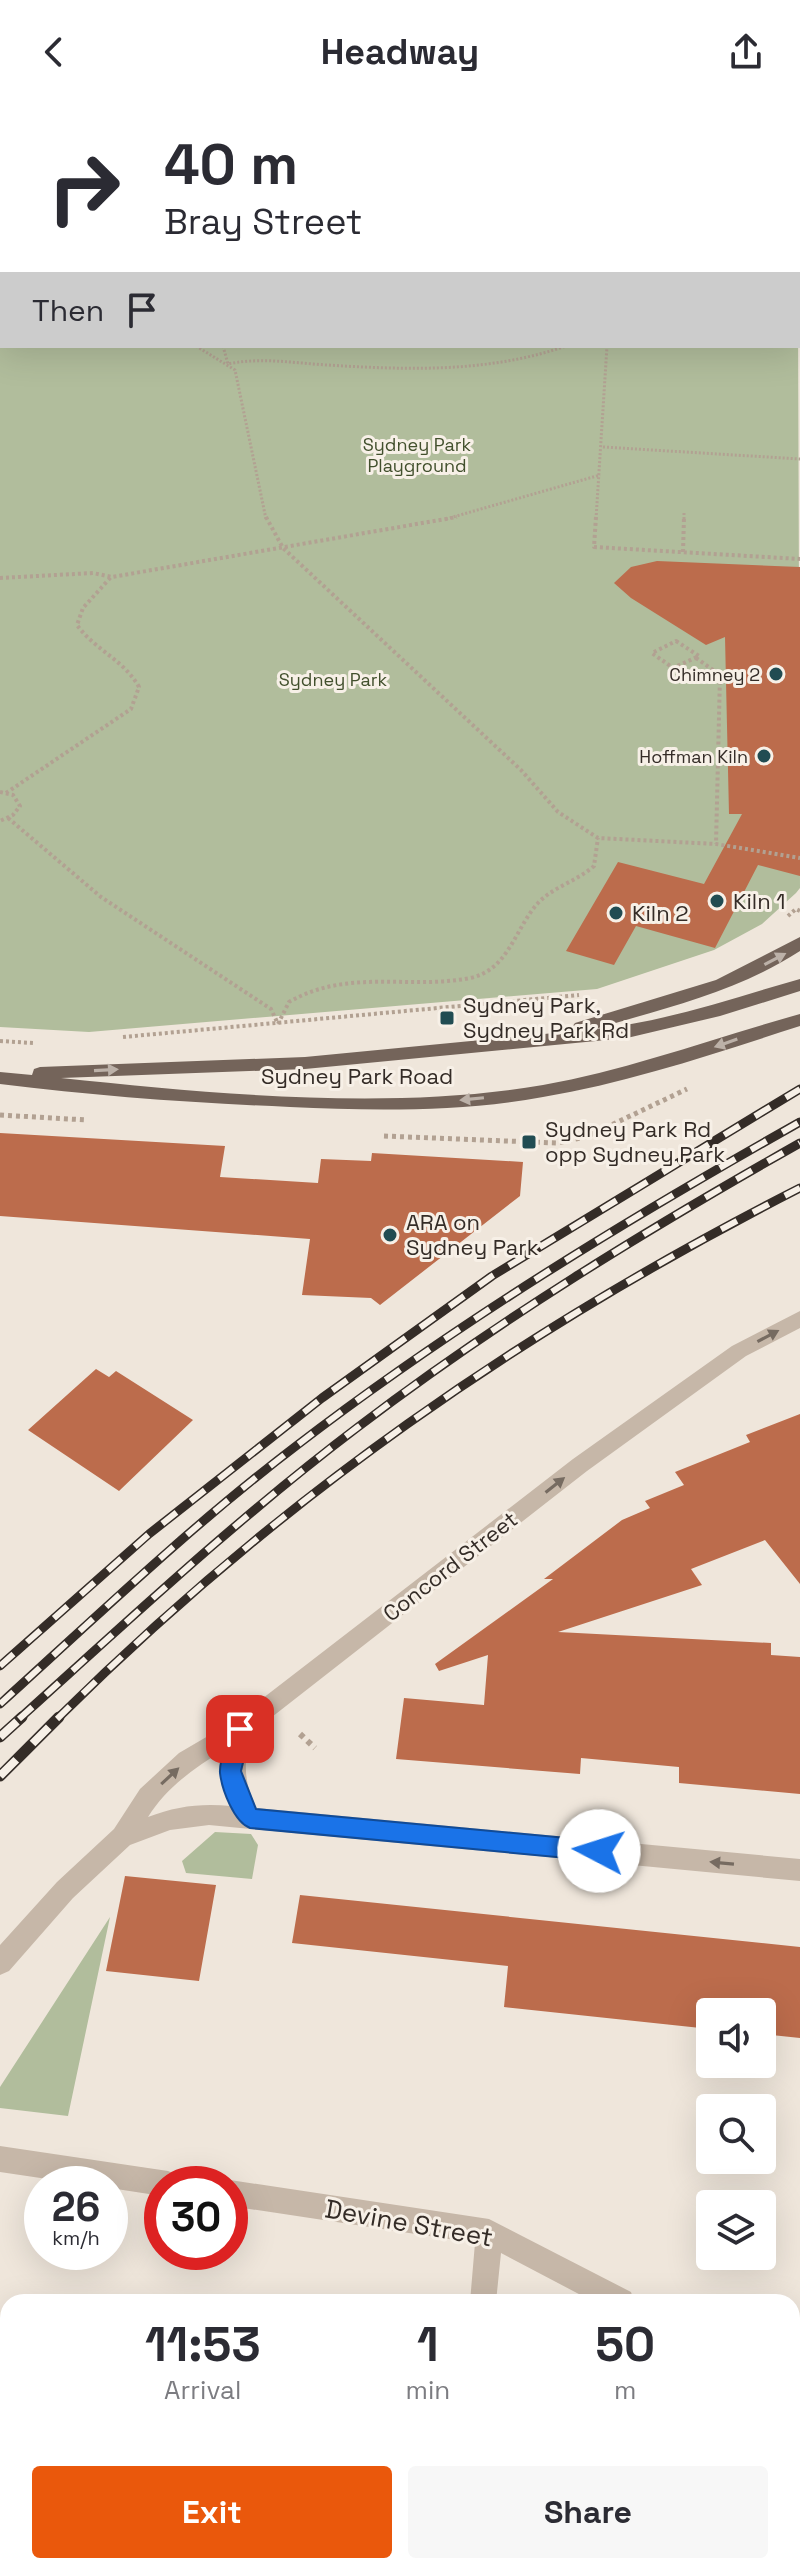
<!DOCTYPE html>
<style>
body{margin:0;font-family:"Space Grotesk",sans-serif;background:#f7f7f7;color:#2b2b33;height:100vh;display:flex;flex-direction:column;font-size:30px;white-space:nowrap}
*{box-sizing:border-box;margin:0}
p{font-size:26px;color:#7c7c81}
.icon{flex:none;width:44px;height:44px;fill:none;stroke:currentColor;stroke-width:2;stroke-linecap:round;stroke-linejoin:round}
.map{position:relative;flex:1;overflow:hidden}
.side{position:absolute;left:0px;top:2190px;width:800px;height:280px;display:flex;flex-direction:column;background:#fff;border-radius:24px 24px 0 0;box-shadow:0 8px 32px #0002}
.side>*{flex:none}
.banner{position:absolute;left:0px;top:0px;width:800px;height:244px;box-shadow:0 8px 32px #0002;background:#fff;color:#2b2b33;overflow:hidden}
.fabs{position:absolute;left:696px;top:1894px;display:grid;gap:16px}
.fabs a{display:grid;place-items:center;width:80px;height:80px;border-radius:8px;background:#fff;box-shadow:0 8px 32px #0002;font-size:40px}
.speed{position:absolute;left:24px;top:2062px;display:flex;gap:16px;font-size:40px;font-weight:700;text-align:center}
.speed>*{display:grid;place-content:center;width:104px;height:104px;border-radius:50%;background:#fff;box-shadow:0 8px 32px #0002;line-height:1}
.speed small{font-size:20px;font-weight:400}
.speed .limit{border:12px solid #d22;background:#fff;color:#111}
.pin{position:absolute;display:grid;place-items:center;width:68px;height:68px;color:#fff;margin:-34px;border-radius:16px;box-shadow:0 4px 12px #0006}
.me{position:absolute;width:88px;margin:-44px;rotate:275deg;stroke-linejoin:round;filter:drop-shadow(0 0 6px #0008)}
.turn{display:flex;align-items:center;gap:28px;height:168px;padding:0 32px;font-size:36px}
.turn .icon{width:104px;height:104px;stroke-width:2.5}
.turn b{display:block;font-size:56px;line-height:68px}
.then{display:flex;align-items:center;height:76px;padding:0 32px;background:#0003;gap:16px;font-size:30px}
.eta{display:flex;justify-content:space-evenly;align-items:center;height:136px;text-align:center}
.eta b{font-size:48px;font-weight:800;line-height:56px}
.cta{display:flex;gap:16px;margin-top:auto;padding:16px 32px}
.cta a{flex:1;height:92px;border-radius:8px;background:#ea580c;color:#fff;font-size:32px;font-weight:800;line-height:92px;text-align:center}
.cta a+a{background:#f7f7f7;color:#2b2b33}
header{display:flex;justify-content:space-between;align-items:center;height:104px;padding:0 32px;background:#fff;font-size:36px;font-weight:800}
.map>svg:first-child{display:block}
</style>
<header><svg class="icon" aria-label="back" viewBox="0 0 24 24"><path d="M15 5l-7 7 7 7"/></svg>Headway<svg class="icon" aria-label="share" viewBox="0 0 24 24"><path d="M12 15V3M7 8l5-5 5 5M5 13v7h14v-7"/></svg></header>
<div class="map">
<svg width="800" height="2470" viewBox="0 0 800 2470">
<rect width="100%" height="100%" fill="#efe6db"/>
<path fill="#b1bd9c" d="M0 0H710L2 2V242H798V208L800 784 796 789 762 820 714 846 597 885 89 928 0 923Z
M215 1728 251 1730 258 1741 252 1775 186 1769 182 1757Z
M110 1813 68 2012 0 2004V1983Z"/>
<path fill="#bc6c4c" d="M657 457 800 463V772L758 761 715 844 636 822 614 861 566 847 618 758 704 780 742 710H729L725 533 706 541 631 494 614 479 631 463Z
M0 1029 225 1042 220 1073 318 1079 321 1055 371 1057 372 1049 523 1058 520 1092 380 1201 371 1194 302 1191 310 1135 0 1112Z
M96 1265 109 1273 116 1267 193 1316 119 1387 28 1326Z
M800 1310V1480L765 1436 691 1465 702 1481 558 1528 771 1539V1551L800 1553V1690L679 1679V1663L581 1654 580 1670 396 1655 404 1594 484 1601 488 1551 439 1567 435 1560 553 1475H544L622 1416 650 1404 645 1397 684 1381 675 1368 750 1338 746 1331Z
M125 1772 216 1781 199 1877 106 1867Z
M300 1791 800 1843V1934L762 1930V1908H710V1925L504 1903 508 1862 292 1839Z"/>
<g fill="none" stroke-linecap="round" stroke-linejoin="round">
<path stroke="#b2a192" stroke-width="3" stroke-dasharray="2 2" stroke-linecap="butt" d="M425 2 428 0
M798 34 800 39
M196 242 235 266 266 415
M223 242 228 260C261 253 293 259 327 261 408 266 488 269 566 242
M603 343 800 355
M446 415 600 371
M596 415 607 242
M684 415V408"/>
<path stroke="#b2a192" stroke-width="4" stroke-dasharray="3 3" stroke-linecap="butt" d="M266 413 283 444 521 666 558 708 598 734 716 740 800 754
M596 413 594 443 800 455
M683 448 684 413
M0 474 93 469 112 473 457 413
M676 537 699 552 673 564 652 549Z
M696 554 720 571 716 740
M0 688 13 691 20 702 13 711 0 717
M6 689 131 605 139 583C124 556 95 546 77 521L83 504 111 473
M8 714 101 793 271 905 278 920
M788 812 796 805 800 807
M278 920 289 898C348 864 410 886 470 874 509 866 515 824 538 799 553 783 577 777 594 762L598 734
M123 933 579 891
M0 937 33 939"/>
<path stroke="#b2a192" stroke-width="5" stroke-dasharray="4 4" stroke-linecap="butt" d="M0 1011 87 1016
M384 1032 556 1039 586 1033 687 985"/>
<path stroke="#b2a192" stroke-width="6" stroke-dasharray="5 5" stroke-linecap="butt" d="M300 1630 315 1644"/>
<path fill="#c6b7a8" fill-rule="evenodd" d="M754 0H766V2H754Z
M798 94 800 95V107L798 106Z
M800 1207V1224L746 1252 587 1367 250 1630C244 1658 243 1679 257 1704L800 1755V1777L209 1721 170 1726 130 1741 73 1794 9 1867 0 1871V1841L57 1778 114 1725 140 1685 179 1649 232 1618 573 1355 732 1242ZM224 1646 221 1671 231 1702C202 1699 176 1702 148 1713 166 1684 195 1663 224 1646Z
M0 2042 168 2067 177 2071 181 2080H162V2092L110 2084V2080H81L0 2068Z
M230 2076 489 2115 631 2188 634 2198H594L501 2149 496 2198H470L475 2139 230 2102V2080H221Z
M792 2274 800 2277V2306L792 2303Z
M448 2462H476V2470H448Z"/>
<path fill="#74645a" fill-rule="evenodd" d="M800 833V847C737 888 665 904 595 925 666 918 732 894 800 875V887L720 912 627 934 305 965 61 974C213 990 392 1007 543 981 631 965 714 934 800 910V922C716 949 631 978 543 993 460 1008 374 1007 290 1003 193 999 96 992 0 980V968L32 971 34 965 40 963 305 953 575 927 572 923 575 919 716 876Z"/>
<defs>
<path id="rail-far1" d="M0 1562 149 1430 322 1294 492 1172 800 985
M0 1600C97 1512 192 1421 296 1342 455 1220 626 1116 800 1018
M19 1615C130 1515 239 1413 358 1323 497 1217 648 1125 800 1039
M57 1615C280 1394 521 1226 800 1084"/>
<path id="rail" d="M0 1633 22 1613
M0 1672 59 1613"/>
</defs>
<use href="#rail-far1" stroke="#342c27" stroke-width="9"/>
<use href="#rail" stroke="#342c27" stroke-width="11"/>
<use href="#rail-far1" stroke="#f7f0e7" stroke-width="6" stroke-dasharray="18" stroke-linecap="butt"/>
<use href="#rail" stroke="#f7f0e7" stroke-width="8" stroke-dasharray="23" stroke-linecap="butt"/>
</g>
<defs><path id="oneway-solid" d="M-6-.8H1V-3.2L6.5 0L1 3.2V.8H-6Z" transform="scale(2)"/></defs>
<g fill="#bcb1a8">
<use href="#oneway-solid" transform="translate(775 855) rotate(-28)"/>
<use href="#oneway-solid" transform="translate(726 939) rotate(161)"/>
<use href="#oneway-solid" transform="translate(106 966) rotate(-3)"/>
<use href="#oneway-solid" transform="translate(472 995) rotate(174)"/>
</g>
<g fill="#766b61">
<use href="#oneway-solid" transform="translate(768 1232) rotate(-28)"/>
<use href="#oneway-solid" transform="translate(555 1381) rotate(-38)"/>
<use href="#oneway-solid" transform="translate(170 1672) rotate(-43)"/>
<use href="#oneway-solid" transform="translate(722 1759) rotate(-175)"/>
</g>
<path fill="#1a73e8" stroke="#114b97" stroke-width="2" d="M240 1616 248 1619 251 1625 241 1667 256 1705 599 1737 606 1740 610 1747 606 1754 599 1757 250 1724C234 1718 222 1686 220 1669 219 1656 227 1638 230 1625L233 1619Z"/>
<g fill="#214c52" stroke="#f7f0e7" stroke-width="3">
<circle cx="776" cy="570" r="8"/>
<circle cx="764" cy="652" r="8"/>
<circle cx="717" cy="797" r="8"/>
<circle cx="616" cy="809" r="8"/>
<rect x="439" y="906" width="16" height="16" rx="4"/>
<rect x="521" y="1030" width="16" height="16" rx="4"/>
<circle cx="390" cy="1131" r="8"/>
</g>
<g text-anchor="middle" dominant-baseline="central" stroke-width="6" stroke-linejoin="round" paint-order="stroke">
<g font-size="18" fill="#42502d" stroke="#f7f0e7">
<text x="417" y="340">Sydney Park<tspan x="417" dy="21">Playground</tspan></text>
<text x="333" y="575">Sydney Park</text>
</g>
<g font-size="18" fill="#342c27" stroke="#f7f0e7" text-anchor="end">
<text x="760" y="570">Chimney 2</text>
<text x="748" y="652">Hoffman Kiln</text>
</g>
<g font-size="22" fill="#342c27" stroke="#f7f0e7" text-anchor="start">
<text x="733" y="797">Kiln 1</text>
<text x="632" y="809">Kiln 2</text>
<text x="463" y="901">Sydney Park,<tspan x="463" dy="25">Sydney Park Rd</tspan></text>
<text x="545" y="1025">Sydney Park Rd<tspan x="545" dy="25">opp Sydney Park</tspan></text>
<text x="406" y="1118">ARA on<tspan x="406" dy="25">Sydney Park</tspan></text>
</g>
<g font-size="22" fill="#342c27" stroke="#f7f0e7">
<text x="357" y="972">Sydney Park Road</text>
<text transform="translate(450 1462) rotate(-38)">Concord Street</text>
</g>
<g font-size="26" fill="#342c27" stroke="#f7f0e7">
<text transform="translate(409 2119) rotate(10)">Devine Street</text>
</g>
</g>
</svg>
<div class="fabs">
<a><svg class="icon" aria-label="sound" viewBox="0 0 24 24"><path d="M4 9h4l5-4v14l-5-4H4zM17 9q2 3 0 6"/></svg></a>
<a><svg class="icon" aria-label="search" viewBox="0 0 24 24"><circle cx="10" cy="10" r="6"/><path d="M15 15l6 6"/></svg></a>
<a><svg class="icon" aria-label="layers" viewBox="0 0 24 24"><path d="M12 4l9 5-9 5-9-5zM3 14l9 5 9-5"/></svg></a>
</div>
<div class="speed"><div>26<small>km/h</small></div><div class="limit">30</div></div>
<div class="pin" style="left:240px;top:1625px;background:#d93025"><svg class="icon" aria-label="arrive" viewBox="0 0 24 24"><path d="M6 21V4h12l-3 4 3 4H6"/></svg></div>
<svg class="me" style="left:599px;top:1747px" viewBox="-20 -20 40 40"><circle r="19" fill="#fff"/><path d="M0-13L10 11 0 6-10 11z" fill="#1a73e8"/></svg>
<div class="banner">
<div class="turn"><svg class="icon" aria-label="right" viewBox="0 0 24 24"><path d="M7 20v-9h11M14 6l5 5-5 5"/></svg><div><b>40 m</b>Bray Street</div></div>
<div class="then">Then<svg class="icon" aria-label="arrive" viewBox="0 0 24 24"><path d="M6 21V4h12l-3 4 3 4H6"/></svg></div>
</div>
<section class="side">
<div class="eta">
<div><b>11:53</b><p>Arrival</p></div>
<div><b>1</b><p>min</p></div>
<div><b>50</b><p>m</p></div>
</div>
<div class="cta"><a>Exit</a><a>Share</a></div>
</section>
</div>
